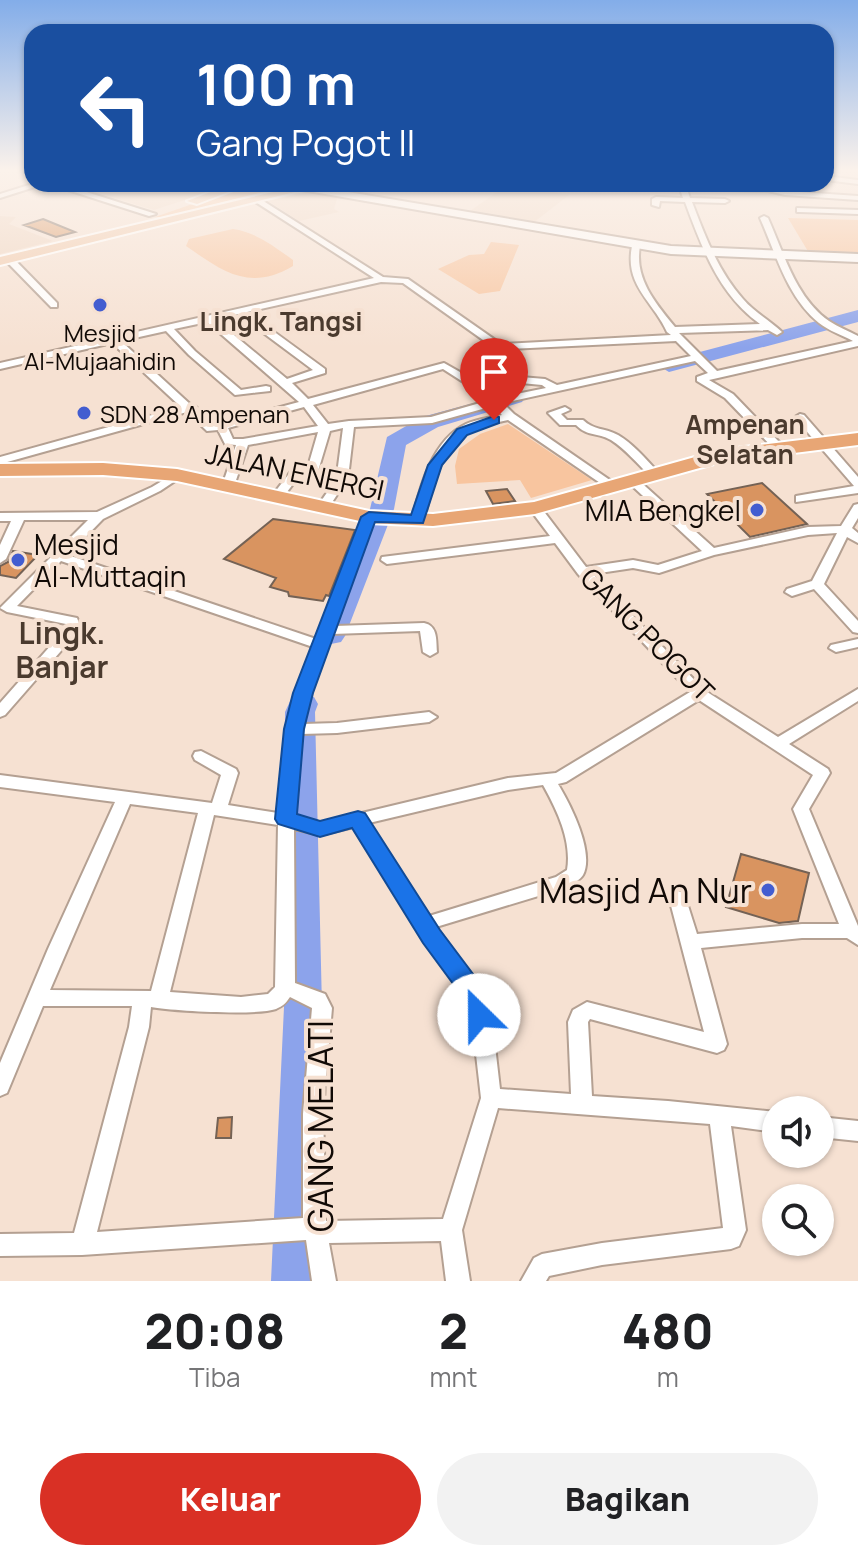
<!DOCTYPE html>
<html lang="id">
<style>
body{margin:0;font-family:Manrope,sans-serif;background:#f2f2f2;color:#202124;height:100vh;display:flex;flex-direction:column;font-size:30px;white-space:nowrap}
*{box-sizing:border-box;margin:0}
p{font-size:26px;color:#757577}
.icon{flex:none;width:44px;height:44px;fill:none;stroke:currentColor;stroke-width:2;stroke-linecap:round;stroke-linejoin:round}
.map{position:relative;height:1281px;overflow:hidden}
.side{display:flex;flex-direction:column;background:#fff;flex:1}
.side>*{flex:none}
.guide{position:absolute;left:24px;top:24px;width:810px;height:168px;border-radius:24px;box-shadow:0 2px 6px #0004;background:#1a4fa0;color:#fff;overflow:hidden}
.fabs{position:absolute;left:762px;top:1096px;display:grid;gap:16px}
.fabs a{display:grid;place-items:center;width:72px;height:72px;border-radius:50%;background:#fff;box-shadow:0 2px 6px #0004;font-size:40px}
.pin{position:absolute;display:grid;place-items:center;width:68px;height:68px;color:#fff;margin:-82px -34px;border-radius:50% 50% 50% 0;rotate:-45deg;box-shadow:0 0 8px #0007}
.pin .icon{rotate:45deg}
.me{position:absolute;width:88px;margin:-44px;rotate:337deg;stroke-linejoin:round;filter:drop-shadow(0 0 6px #0008)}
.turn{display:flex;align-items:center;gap:28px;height:168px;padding:0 40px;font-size:36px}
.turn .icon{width:104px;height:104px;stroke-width:2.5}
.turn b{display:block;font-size:56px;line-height:68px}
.eta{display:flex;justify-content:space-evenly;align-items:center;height:136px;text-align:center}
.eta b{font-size:48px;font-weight:800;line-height:56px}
.button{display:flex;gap:16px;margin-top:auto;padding:16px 40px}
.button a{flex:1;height:92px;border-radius:48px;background:#d93025;color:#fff;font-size:32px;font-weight:800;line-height:92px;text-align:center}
.button a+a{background:#f2f2f2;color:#202124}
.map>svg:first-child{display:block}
</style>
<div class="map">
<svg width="858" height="1281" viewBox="0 0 858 1281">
<rect width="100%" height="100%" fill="#f6e1d2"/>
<path fill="#efd5c1" d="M67 184H227L231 185 154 210Z
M507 185 569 195 533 223 470 211Z
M311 192 338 195 334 209 339 212 299 221 268 201Z
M0 216 16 217 9 224 53 241 0 254Z"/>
<path fill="#f8c59f" d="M250 184H292L167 217H155Z
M788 218 858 220V255L809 253Z
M233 229C256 232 275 247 293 260V266C249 292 222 271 186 246L189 239Z
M491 242 519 245 500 291 479 294 438 269 469 255 484 254Z
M508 424 592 480 531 498 520 480 457 484 455 466 459 449 480 434Z"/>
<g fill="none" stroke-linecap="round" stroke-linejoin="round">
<path fill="#8ca3eb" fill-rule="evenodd" d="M858 310V322L669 372 659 366 662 362Z
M515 392 525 398 522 402 438 427 406 445 394 509 345 636 341 642 331 644 321 642 317 636 370 509 387 437 422 417Z
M303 694 314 697 318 704 315 712 322 1007 317 1281H271L284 1007 285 712 292 697Z"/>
</g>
<path fill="#d99460" stroke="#746255" stroke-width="2" d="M43 219 75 232 56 237 24 225Z
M762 483 807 524 750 537 707 494Z
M507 489 515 501 493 504 486 491Z
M273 519 355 530 329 596 326 595 323 601 289 596 288 592 270 587 276 578 224 559Z
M13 551 38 555 16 578 0 575V566L8 562Z
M741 854 809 873 798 921 779 923 726 907Z
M232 1117 231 1138H216L218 1118Z"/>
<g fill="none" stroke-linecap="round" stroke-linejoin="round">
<defs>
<path id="street" d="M826 176 858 180V184L826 180Z
M32 184H44L0 198V194Z
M49 184H61L156 214 149 216Z
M587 184 768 187 785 191 858 196V200L785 195 768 191 687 189 690 198 725 199 729 201 725 203 692 202C705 236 718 271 743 299 754 312 769 320 782 332L777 335 768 330 679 333 717 371 853 341C842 335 829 331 819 323 787 297 776 254 760 218L764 216 768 218C784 254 796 298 829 321 838 327 849 331 858 336V346L709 380 733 394 783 446V450H775L725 398 697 381V377L708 373 695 361 503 403 514 414 617 485V489H609L508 420C496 423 482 424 471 430 441 447 431 489 424 520L418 524 412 520C420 487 432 440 466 424 477 419 490 418 502 415L493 406 432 423 354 427 348 478 327 510 323 511 317 507 335 481 299 476 281 500H273L271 497 292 470H307L318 432 248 445 234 486 228 490 222 486 236 445 225 444 218 430 207 431 187 412 0 464V457L181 407 112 343 0 369V363L374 278 254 201V197H257L383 277 408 279 501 344 671 335 667 332C654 302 624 286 632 246L636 244 640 246C634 278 655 303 675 327L760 324C719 295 702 248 685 202L660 201 659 207 652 205V199L656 197 683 198 680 189 591 186ZM381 282 403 283 500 352 502 362 499 375 474 380 444 363 308 399 292 383 325 373V369L247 312ZM238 314 313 370 287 379 216 320ZM207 322 299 402 213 425 195 406 191 405 121 341 166 331 189 355 235 395 270 391V387L266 386 241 390 195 351 174 329ZM676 341 691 356 557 385 545 379 509 376 512 362 509 349ZM443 369 468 385 487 401 431 417 349 421 328 424 313 405ZM501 381 542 385 546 388 497 398 480 385ZM304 407 318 426 243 439H233L228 428ZM343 428 337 474 318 471 330 431Z
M797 208 858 210V214L800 212H797Z
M6 257H12L57 303V307H51L6 261Z
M565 407 570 410 561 414 567 420H583C593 430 605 428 618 435 633 444 645 458 657 471V475H649C637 463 625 449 611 440 597 432 588 437 576 425H560L548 413Z
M800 414 804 415 858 477V493L796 502V496L854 486 796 419 795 417Z
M177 472 181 473V477L160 491 103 519 68 555 316 639 363 517 369 513 375 517 335 626 424 623C438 626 436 640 437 652L430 656 423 652 420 631 332 634 310 693 303 724 337 723 429 712 437 717 429 722 337 733 301 734 294 817 320 823 508 778 556 773 690 692 578 574 555 543 387 564 381 560 382 557 550 536 529 508 535 504 539 505 586 567 633 560 658 565 702 551 628 482 626 480 632 477 636 478 714 548 808 527 841 526 854 505 858 504V518L852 528 858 533V543L847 537 824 584 858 621V633L853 632 814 589 792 596 785 592 787 589 812 581 837 533 808 535 714 555 659 573 633 568 593 574 704 690 778 737 858 689V701L789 744 828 769 830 773 809 809 858 926V945L847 938H802L701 948 727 1044 724 1050 717 1053 590 1019 588 1022 592 1096 668 1101 776 1112V1132L731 1126 746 1230 739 1246 731 1249 602 1265 549 1276 546 1281H521L534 1258 542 1254 602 1243 723 1228 710 1124 498 1108 462 1230 470 1281H446L441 1241 329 1243 336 1281H312L306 1240 82 1255 0 1256V1234L74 1233 129 1027 132 1006H43L7 1093 0 1096V1063L48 949 115 802 0 787V775L212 803 221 775 195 760 193 756 195 752 201 751 236 769 238 773 228 805 278 813 286 729 296 693 313 647 61 561 17 606 77 618 81 628 5 715 0 717V703L67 627 66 624 7 612 0 608 88 520H24L6 559 0 563V545L11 521H0V513L97 512 152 487ZM699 700 813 775 793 809 839 924H802L697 934 684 893 678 891 672 893 669 898 704 1032 587 1002 573 1010 568 1022 571 1094 500 1089 494 1037 484 993 436 927 568 887C573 883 580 880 583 875 595 852 570 804 558 784L566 782ZM543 785C557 810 572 841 567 870L556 877 429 916 369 823 508 790ZM130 804 198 813 151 991 50 990ZM214 815 278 825 275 987 268 994 241 997 170 992ZM354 827 418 929 465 995 474 1037 481 1098 443 1219 326 1221 323 1114 332 1008 325 994 295 983 294 829 320 835ZM290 997 312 1008 303 1114V1218L97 1232 149 1027 151 1007C174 1011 255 1016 276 1009 283 1006 286 1003 290 997Z
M858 639V647L836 652 829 648 831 645Z
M820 1117 858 1121V1141L820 1137Z"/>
<path id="secondary" d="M306 185 671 246 858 254V262L671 254 302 190V186Z"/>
<path id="primary" d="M232 184H249L197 204 187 201Z
M307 184H327L0 265V257Z"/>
<path id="highway" d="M858 433V445L721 462 535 514 433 526 369 523 177 481 103 475 0 476V464L103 463 177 469 369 511 433 514 534 502 720 450Z"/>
</defs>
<use href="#street" stroke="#b4a092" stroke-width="4"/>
<use href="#secondary" stroke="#b4a092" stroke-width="4"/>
<use href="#primary" stroke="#fff" stroke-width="4"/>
<use href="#highway" stroke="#fff" stroke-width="4"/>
<use href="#street" fill="#fff" fill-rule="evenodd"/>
<use href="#secondary" fill="#fff" fill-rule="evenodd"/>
<use href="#primary" fill="#f1caac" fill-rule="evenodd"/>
<use href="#highway" fill="#e8a675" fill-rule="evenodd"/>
</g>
<linearGradient id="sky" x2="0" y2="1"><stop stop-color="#83ade9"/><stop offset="0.49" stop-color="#fbf2eb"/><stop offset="1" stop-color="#fbf2eb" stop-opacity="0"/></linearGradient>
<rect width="858" height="348" fill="url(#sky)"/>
<path fill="#1a73e8" stroke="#114b97" stroke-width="2" d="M494 416 499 417V423L467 435 442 465 423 523 375 522 313 693 304 729 297 814 320 821 358 811 365 813 440 930 482 986 491 1015 488 1023 479 1026 470 1023 462 996 423 943 352 828 320 837 278 824 275 819 284 729 293 693 361 517 369 512 411 515 428 465 457 429Z"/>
<g fill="#435dd0" stroke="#f6e1d2" stroke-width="3">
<circle cx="100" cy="305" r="8"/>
<circle cx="84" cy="413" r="8"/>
<circle cx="757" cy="510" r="8"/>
<circle cx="18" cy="560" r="8"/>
<circle cx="768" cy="890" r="8"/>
</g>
<g text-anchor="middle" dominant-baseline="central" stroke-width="8" stroke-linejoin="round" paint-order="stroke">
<g font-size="24" fill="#110a06" stroke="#f6e1d2">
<text x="100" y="332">Mesjid<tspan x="100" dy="28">Al-Mujaahidin</tspan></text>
<text x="100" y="413" text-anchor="start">SDN 28 Ampenan</text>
</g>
<g font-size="26" font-weight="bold" fill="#4a3a2e" stroke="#f6e1d2">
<text x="281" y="321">Lingk. Tangsi</text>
</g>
<g font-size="26" font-weight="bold" fill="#4a3a2e" stroke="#f6e1d2">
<text x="745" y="424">Ampenan<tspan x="745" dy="30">Selatan</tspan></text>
</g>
<g font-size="28" fill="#110a06" stroke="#f6e1d2">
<text transform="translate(295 471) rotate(12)">JALAN ENERGI</text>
<text transform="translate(648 634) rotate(45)">GANG POGOT</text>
</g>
<g font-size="28" fill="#110a06" stroke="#f6e1d2" text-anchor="end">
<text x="741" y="510">MIA Bengkel</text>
<text x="34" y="544" text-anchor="start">Mesjid<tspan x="34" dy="32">Al-Muttaqin</tspan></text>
</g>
<g font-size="30" font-weight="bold" fill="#4a3a2e" stroke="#f6e1d2">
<text x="62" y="632">Lingk.<tspan x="62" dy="34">Banjar</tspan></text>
</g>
<g font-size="34" fill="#110a06" stroke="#f6e1d2" text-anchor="end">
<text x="752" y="890">Masjid An Nur</text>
</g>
<g font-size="34" fill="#110a06" stroke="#f6e1d2">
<text transform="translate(320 1126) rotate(-90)">GANG MELATI</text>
</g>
</g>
</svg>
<div class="fabs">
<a><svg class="icon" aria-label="sound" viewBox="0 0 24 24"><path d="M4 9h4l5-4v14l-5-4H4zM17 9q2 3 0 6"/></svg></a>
<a><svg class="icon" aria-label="search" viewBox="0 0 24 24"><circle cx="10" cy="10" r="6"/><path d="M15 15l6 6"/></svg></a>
</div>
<div class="pin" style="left:494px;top:420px;background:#d93025"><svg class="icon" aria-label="arrive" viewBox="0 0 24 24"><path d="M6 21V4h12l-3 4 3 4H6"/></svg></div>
<svg class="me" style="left:479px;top:1015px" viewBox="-20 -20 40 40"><circle r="19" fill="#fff"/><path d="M0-13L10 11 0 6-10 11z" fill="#1a73e8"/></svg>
<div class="guide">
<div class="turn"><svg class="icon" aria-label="left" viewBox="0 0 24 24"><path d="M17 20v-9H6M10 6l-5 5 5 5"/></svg><div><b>100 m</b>Gang Pogot II</div></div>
</div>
</div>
<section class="side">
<div class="eta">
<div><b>20:08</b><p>Tiba</p></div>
<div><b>2</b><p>mnt</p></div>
<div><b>480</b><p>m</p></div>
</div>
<div class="button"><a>Keluar</a><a>Bagikan</a></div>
</section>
